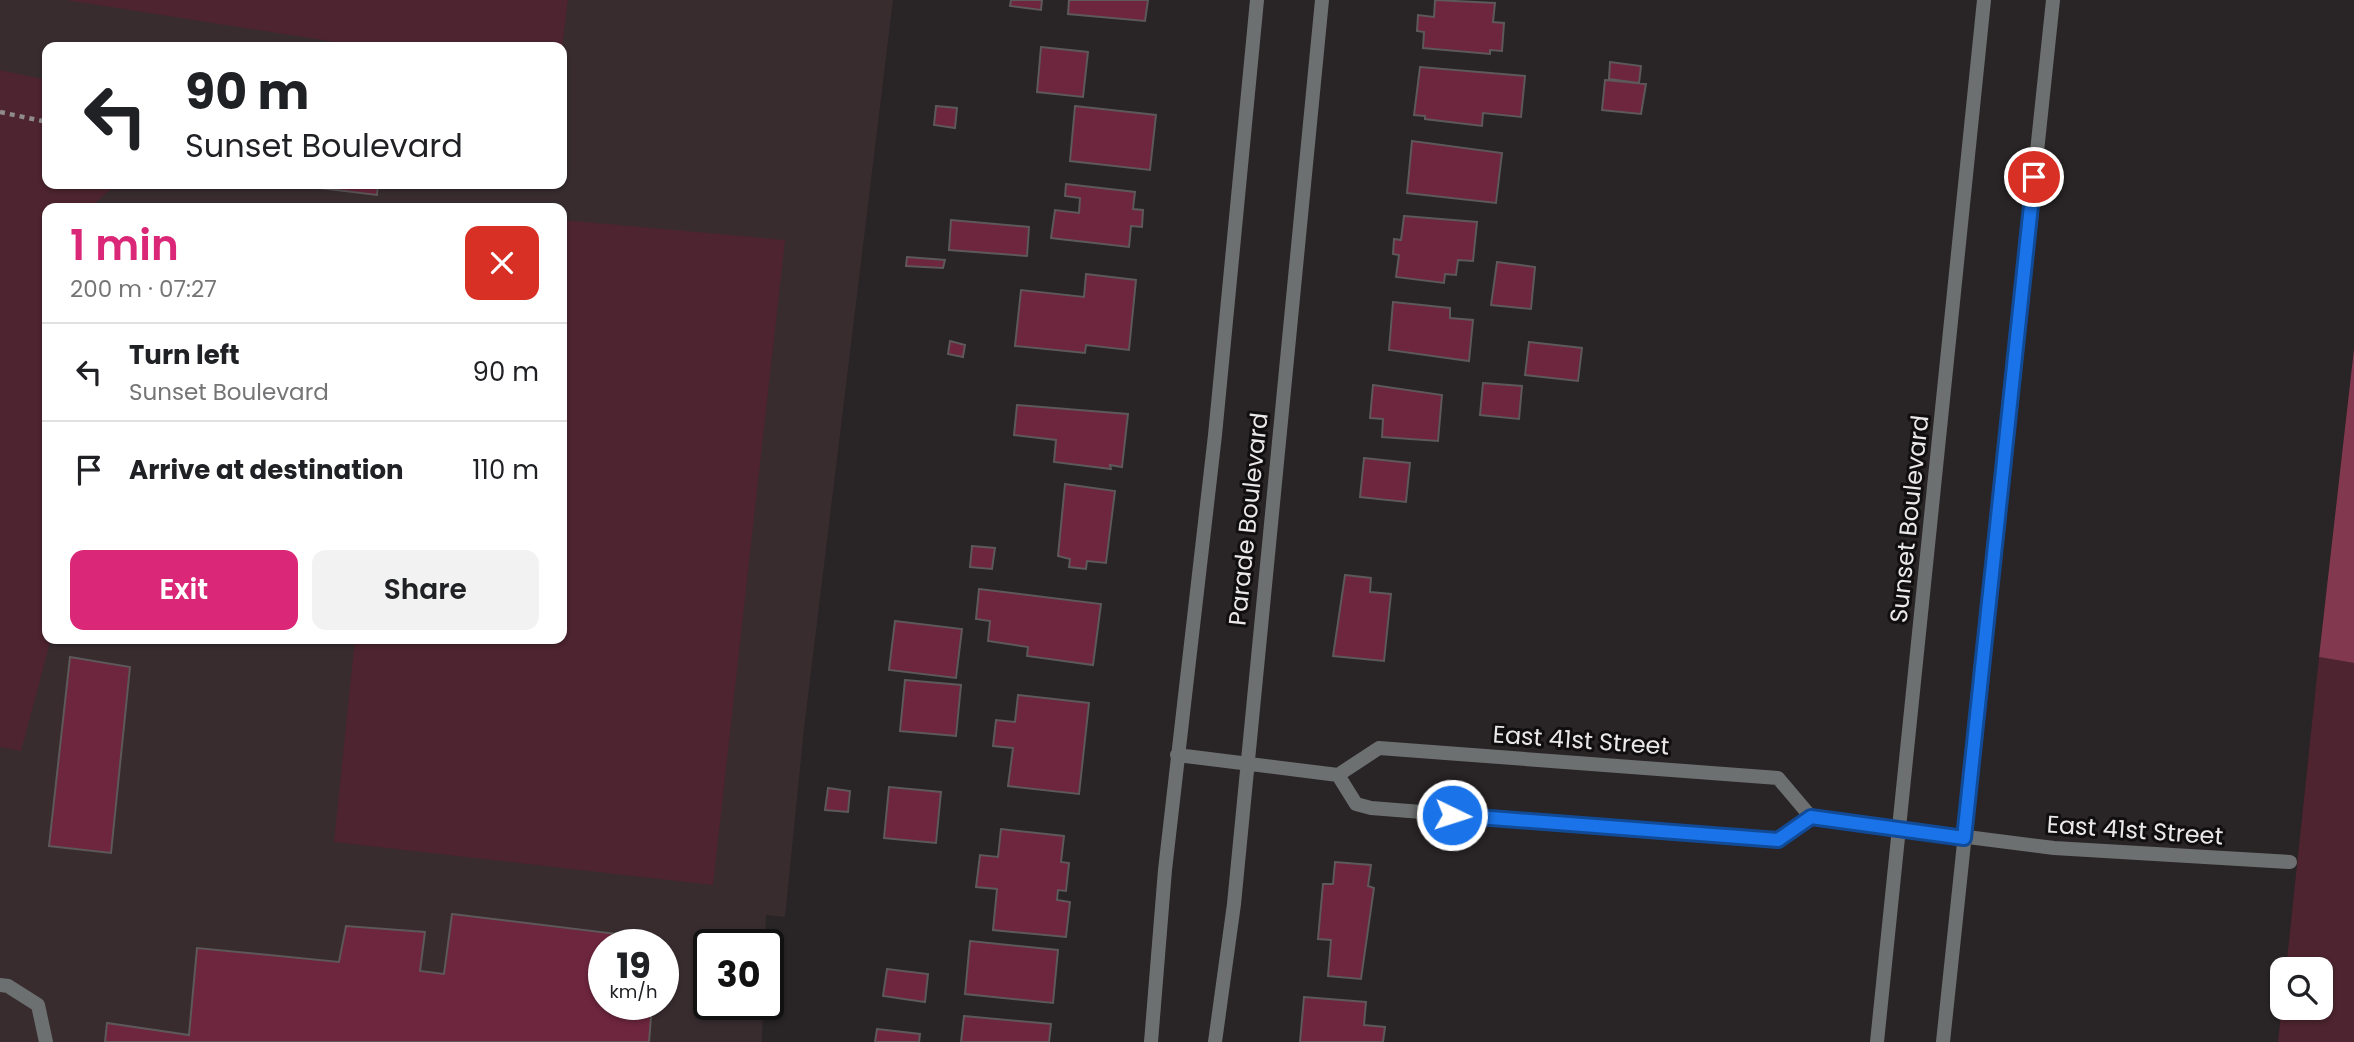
<!DOCTYPE html>
<meta charset="utf-8">
<style>
body{margin:0;font-family:Poppins,sans-serif;background:#f2f2f2;color:#202124;height:100vh;display:flex;flex-direction:column;font-size:26px;white-space:nowrap}
*{box-sizing:border-box;margin:0}
p{font-size:23px;color:#757577}
.icon{flex:none;width:38px;height:38px;fill:none;stroke:currentColor;stroke-width:2;stroke-linecap:round;stroke-linejoin:round}
.map{position:relative;flex:1;overflow:hidden}
.drawer{position:absolute;left:42px;top:203px;width:525px;height:441px;display:flex;flex-direction:column;background:#fff;border-radius:14px;box-shadow:0 2px 5px #0004}
.drawer>*{flex:none}
.hud{position:absolute;left:42px;top:42px;width:525px;height:147px;border-radius:14px;box-shadow:0 2px 5px #0004;background:#fff;color:#202124;overflow:hidden}
.tools{position:absolute;left:2270px;top:957px;display:grid;gap:14px}
.tools a{display:grid;place-items:center;width:63px;height:63px;border-radius:14px;background:#fff;box-shadow:0 2px 5px #0004;font-size:35px}
.speed{position:absolute;left:588px;top:929px;display:flex;gap:14px;font-size:35px;font-weight:700;text-align:center}
.speed>*{display:grid;place-content:center;width:91px;height:91px;border-radius:50%;background:#fff;box-shadow:0 2px 5px #0004;line-height:1}
.speed small{font-size:18px;font-weight:400}
.speed .limit{border:4px solid #111;border-radius:10px;background:#fff;color:#111}
.pin{position:absolute;display:grid;place-items:center;width:60px;height:60px;color:#fff;margin:-30px;border:4px solid #fff;border-radius:50%;box-shadow:0 2px 7px #0007}
.me{position:absolute;width:77px;margin:-38px;rotate:94deg;stroke-linejoin:round;filter:drop-shadow(0 0 5px #0008)}
.turn{display:flex;align-items:center;gap:24px;height:147px;padding:0 28px;font-size:32px}
.turn .icon{width:91px;height:91px;stroke-width:2.5}
.turn b{display:block;font-size:49px;line-height:60px}
.round{display:grid;place-items:center;flex:none;width:74px;height:74px;border-radius:14px;background:#f2f2f2}
.overview{display:flex;align-items:center;justify-content:space-between;height:119px;padding:0 28px}
h1{font-size:42px;font-weight:600;line-height:52px;color:#db2777}
.button{display:flex;gap:14px;margin-top:auto;padding:14px 28px}
.button a{flex:1;height:80px;border-radius:14px;background:#db2777;color:#fff;font-size:28px;font-weight:600;line-height:80px;text-align:center}
.button a+a{background:#f2f2f2;color:#202124}
ul{padding:0;list-style:none}
li{display:flex;align-items:center;gap:21px;height:98px;padding:0 28px;border-top:2px solid #e0e0e0}
li div{flex:1}
li b{display:block;font-size:26px}
li em{font-style:normal}
.map>svg:first-child{display:block}
</style>
<div class="map">
<svg width="2354" height="1042" viewBox="0 0 2354 1042">
<rect width="100%" height="100%" fill="#292425"/>
<path fill="#382c2f" fill-rule="evenodd" d="M0 0H893L804 729 785 917 766 915 765 945H709V1004L763 1005 762 1042H0ZM47 47H562V184H47ZM47 208H562V639H47ZM604 945H663V1004H604Z"/>
<path fill="#4d2430" d="M66 0H568L562 48 367 47Z
M0 70 47 80V184H117L96 202 95 208H47V639H51L21 751 0 747Z
M562 220 785 240 713 885 334 842 355 639H562Z
M2319 657 2354 663V1042H2278L2282 1004V1008H2320V970L2286 969Z"/>
<path fill="#82394f" d="M2354 349V663L2319 657Z"/>
<path fill="#6d263d" stroke="#5d5859" stroke-width="2" d="M1011 0H1042L1041 10 1010 6Z
M1069 0H1148L1145 21 1068 14Z
M1435 0 1495 3 1493 22 1504 23 1502 51 1490 50V54L1423 48 1424 32 1417 31 1418 15 1434 17Z
M1041 47 1088 52 1083 97 1037 92Z
M1610 62 1641 66 1639 83 1609 79Z
M1420 67 1525 76 1521 117 1483 113 1482 126 1425 119V116L1414 115Z
M1605 80 1646 84 1641 114 1602 110Z
M936 106 957 108 955 128 934 125Z
M1075 106 1156 115 1150 170 1070 161Z
M1412 141 1502 153 1496 203 1407 193Z
M286 184H378L377 195Z
M1066 184 1135 192 1133 209 1143 210 1142 227 1131 226 1129 247 1051 238 1055 210 1079 213 1080 198 1065 196Z
M1404 216 1477 222 1473 261 1458 260 1456 275 1445 274 1444 283 1396 277 1399 255 1393 254 1394 239 1401 240Z
M951 220 1029 227 1027 256 949 250Z
M907 257 945 260 943 268 906 266Z
M1497 262 1535 267 1531 309 1491 305Z
M1086 274 1136 280 1129 350 1086 345 1085 353 1015 346 1021 290 1084 297Z
M1393 302 1450 308V318L1473 320 1469 361 1389 350Z
M950 341 965 345 963 357 948 354Z
M1529 342 1582 348 1578 381 1525 375Z
M1483 383 1522 386 1519 419 1480 415Z
M1373 385 1442 395 1438 441 1382 437 1383 419 1370 418Z
M1017 405 1128 414 1122 467 1110 465 1111 469 1054 462 1056 440 1014 435Z
M1364 458 1410 463 1406 502 1360 497Z
M1065 484 1115 491 1106 563 1087 561 1086 569 1069 567 1070 559 1058 556Z
M972 546 995 548 992 569 970 567Z
M1345 575 1371 578 1370 592 1391 594 1384 661 1333 656Z
M979 589 1101 604 1093 665 1027 656 1028 647 988 641 990 621 976 619Z
M895 621 962 629 956 678 889 670Z
M70 657 130 667 111 853 49 846Z
M905 680 961 685 956 736 900 731Z
M1018 695 1089 703 1079 794 1008 786 1013 748 993 746 996 720 1015 722Z
M889 787 941 792 936 843 884 838Z
M828 788 850 791 848 812 825 810Z
M1001 829 1064 836 1061 862 1069 863 1066 891 1058 890 1057 900 1070 902 1066 937 993 930 997 889 976 887 980 855 998 857Z
M1335 862 1371 865 1368 886 1374 888 1361 979 1328 976 1331 940 1318 939 1323 884H1333Z
M452 914 650 938 649 945H604V1004H652L649 1042H105L107 1023 189 1035 197 948 339 962 346 926 425 932 420 971 444 974Z
M970 941 1058 950 1053 1003 965 994Z
M887 969 928 974 925 1002 883 996Z
M1304 997 1366 1002 1364 1025 1385 1027 1383 1042H1300Z
M964 1016 1051 1024 1049 1042H961Z
M877 1029 920 1034 919 1042H875Z"/>
<g fill="none" stroke-linecap="round" stroke-linejoin="round">
<path stroke="#8f8b8c" stroke-width="4.5" stroke-dasharray="5 5" stroke-linecap="butt" d="M0 112 47 122"/>
<path stroke="#6d7070" stroke-width="14" d="M1379 748 1778 778 1811 817 1778 840 1371 808 1356 804 1338 775Z
M1177 755 1338 775
M1811 817 2054 848 2290 862
M0 985 8 986 38 1005 46 1042
M1151 1042 1165 870 1215 435 1257 0
M1215 1042 1234 904 1322 0
M1877 1042 1984 0
M1943 1042 2053 0"/>
</g>
<g fill="none" stroke-linecap="round" stroke-linejoin="round">
<defs>
<path id="route" d="M1452 815 1778 840 1811 817 1964 838 2034 177"/>
</defs>
<use href="#route" stroke="#114b97" stroke-width="18"/>
<use href="#route" stroke="#1a73e8" stroke-width="12"/>
</g>
<g text-anchor="middle" dominant-baseline="central" stroke-width="6" stroke-linejoin="round" paint-order="stroke">
<g font-size="24" fill="#ebe8e9" stroke="#100e0f">
<text transform="translate(1248 519) rotate(-84)">Parade Boulevard</text>
<text transform="translate(1909 519) rotate(-84)">Sunset Boulevard</text>
<text transform="translate(1581 740) rotate(4)">East 41st Street</text>
<text transform="translate(2135 830) rotate(4)">East 41st Street</text>
</g>
</g>
</svg>
<div class="tools">
<a><svg class="icon" aria-label="search" viewBox="0 0 24 24"><circle cx="10" cy="10" r="6"/><path d="M15 15l6 6"/></svg></a>
</div>
<div class="speed"><div>19<small>km/h</small></div><div class="limit">30</div></div>
<div class="pin" style="left:2034px;top:177px;background:#d93025"><svg class="icon" aria-label="arrive" viewBox="0 0 24 24"><path d="M6 21V4h12l-3 4 3 4H6"/></svg></div>
<svg class="me" style="left:1452px;top:815px" viewBox="-20 -20 40 40"><circle r="17" fill="#1a73e8" stroke="#fff" stroke-width="3"/><path d="M0-11L8 9 0 5-8 9z" fill="#fff"/></svg>
<div class="hud">
<div class="turn"><svg class="icon" aria-label="left" viewBox="0 0 24 24"><path d="M17 20v-9H6M10 6l-5 5 5 5"/></svg><div><b>90 m</b>Sunset Boulevard</div></div>
</div>
<section class="drawer">
<div class="overview"><div><h1>1 min</h1><p>200 m · 07:27</p></div><a class="round" style="background:#d93025;color:#fff"><svg class="icon" aria-label="close" viewBox="0 0 24 24"><path d="M6 6l12 12M18 6L6 18"/></svg></a></div>
<ul>
<li><svg class="icon" aria-label="left" viewBox="0 0 24 24"><path d="M17 20v-9H6M10 6l-5 5 5 5"/></svg><div><b>Turn left</b><p>Sunset Boulevard</p></div><em>90 m</em></li>
<li><svg class="icon" aria-label="arrive" viewBox="0 0 24 24"><path d="M6 21V4h12l-3 4 3 4H6"/></svg><div><b>Arrive at destination</b></div><em>110 m</em></li>
</ul>
<div class="button"><a>Exit</a><a>Share</a></div>
</section>
</div>
